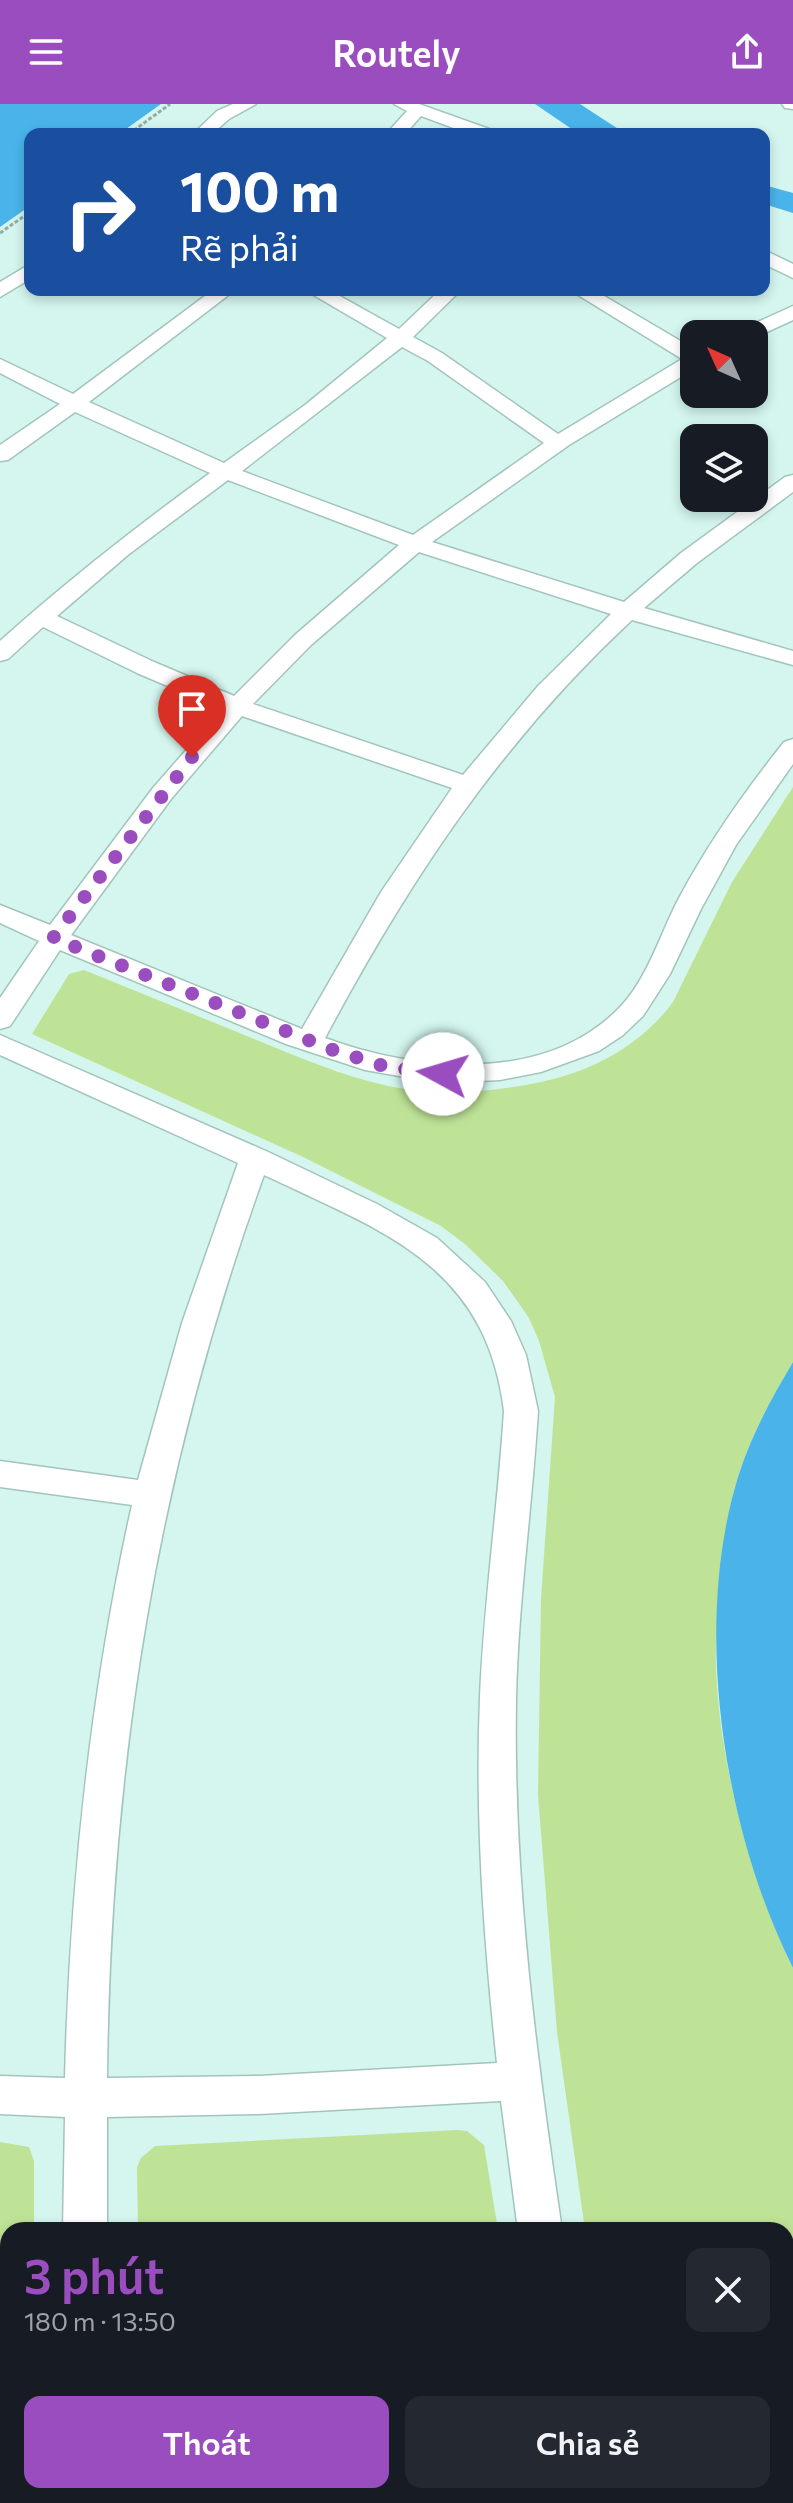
<!DOCTYPE html>
<html lang="vi">
<meta charset="utf-8">
<style>
body{margin:0;font-family:Commissioner,sans-serif;background:#242831;color:#f1f3f6;height:100vh;display:flex;flex-direction:column;font-size:30px;white-space:nowrap}
*{box-sizing:border-box;margin:0}
p{font-size:26px;color:#9ea1a6}
.icon{flex:none;width:44px;height:44px;fill:none;stroke:currentColor;stroke-width:2;stroke-linecap:round;stroke-linejoin:round}
.map{position:relative;flex:1;overflow:hidden}
.sheet{position:absolute;left:0px;top:2118px;width:794px;height:282px;display:flex;flex-direction:column;background:#171b24;border-radius:24px 24px 0 0;box-shadow:0 4px 12px #0003}
.sheet>*{flex:none}
.banner{position:absolute;left:24px;top:24px;width:746px;height:168px;border-radius:16px;box-shadow:0 4px 12px #0003;background:#1a4fa0;color:#fff;overflow:hidden}
.needle{width:52px;rotate:315deg}
.tools{position:absolute;left:680px;top:216px;display:grid;gap:16px}
.tools a{display:grid;place-items:center;width:88px;height:88px;border-radius:16px;background:#171b24;box-shadow:0 4px 12px #0003;font-size:40px}
.pin{position:absolute;display:grid;place-items:center;width:68px;height:68px;color:#fff;margin:-82px -34px;border-radius:50% 50% 50% 0;rotate:-45deg;box-shadow:0 0 8px #0007}
.pin .icon{rotate:45deg}
.me{position:absolute;width:88px;margin:-44px;rotate:276deg;stroke-linejoin:round;filter:drop-shadow(0 0 6px #0008)}
.turn{display:flex;align-items:center;gap:28px;height:168px;padding:0 24px;font-size:36px}
.turn .icon{width:104px;height:104px;stroke-width:2.5}
.turn b{display:block;font-size:56px;line-height:68px}
.round{display:grid;place-items:center;flex:none;width:84px;height:84px;border-radius:16px;background:#242831}
.head{display:flex;align-items:center;justify-content:space-between;height:136px;padding:0 24px}
h1{font-size:48px;font-weight:600;line-height:60px;color:#9a4dbe}
.primary-button{display:flex;gap:16px;margin-top:auto;padding:16px 24px}
.primary-button a{flex:1;height:92px;border-radius:16px;background:#9a4dbe;color:#fff;font-size:32px;font-weight:600;line-height:92px;text-align:center}
.primary-button a+a{background:#242831;color:#f1f3f6}
header{display:flex;justify-content:space-between;align-items:center;height:104px;padding:0 24px;background:#9a4dbe;color:#fff;font-size:36px;font-weight:600}
.map>svg:first-child{display:block}
</style>
<header><svg class="icon" aria-label="menu" viewBox="0 0 24 24"><path d="M4 6h16M4 12h16M4 18h16"/></svg>Routely<svg class="icon" aria-label="share" viewBox="0 0 24 24"><path d="M12 15V3M7 8l5-5 5 5M5 13v7h14v-7"/></svg></header>
<div class="map">
<svg width="793" height="2399" viewBox="0 0 793 2399">
<rect width="100%" height="100%" fill="#d4f6ef"/>
<path fill="#bee397" d="M793 683V1258C771 1295 751 1331 738 1373 727 1408 724 1444 721 1480 720 1506 715 1533 716 1559 718 1654 751 1779 793 1864V2399H638L636 2392H786V2126H585L557 1928 538 1691 541 1495 555 1293 539 1237 529 1214 503 1177 465 1140 441 1122 303 1053 32 930 69 870 84 866C142 890 201 913 259 937 311 958 363 981 420 987 461 991 502 986 541 978 593 967 640 942 673 898L732 778Z
M457 2026 467 2027 484 2041 498 2126H138L137 2063 141 2054 155 2042Z
M0 2038 29 2043 34 2057V2126H8V2392H40V2399H0Z
M151 2392H544L545 2399H151Z"/>
<path fill="#4ab4ea" d="M0 0H161L119 30H30V102L0 123Z
M535 0H580L626 30H579Z
M764 81 793 89V109L764 100Z
M793 1258V1864C723 1724 692 1523 738 1373 751 1331 771 1295 793 1258Z"/>
<g fill="none" stroke-linecap="round" stroke-linejoin="round">
<defs>
<path id="minor" d="M233 0H256L229 15 212 30H193L217 7Z
M394 0H419L492 26 495 30H470L421 12 405 30H386L407 7Z
M782 0H793V5L785 4Z
M764 146 793 160V174L764 160Z
M30 160V175L0 193V178Z
M213 186H235L89 298 224 359 305 301 387 234 305 186H329L399 225 440 186H461L413 233 442 249 558 330 682 255 570 186H594L694 245V265L569 341 432 438 624 498 681 449 785 373 793 371V388L697 459 644 504 793 547V561L632 516C500 639 410 775 325 934 418 968 548 981 622 901 649 871 661 828 679 794 709 738 745 687 784 638L793 635V660L736 741 701 805 670 870 643 912 623 931 599 947 541 968 500 976 439 979 365 966 286 940 60 846 10 922 0 925V894L39 837 0 819V801L50 821 153 684 222 605 137 569 43 523 8 555 0 557V537C67 477 137 422 210 369L75 308 8 356 0 357V341L60 300 0 269V255L73 290ZM402 243 428 257 544 339 413 431 242 367ZM228 376 399 441 295 531 234 592 154 558 57 512 129 450ZM419 448 611 510 538 582 463 671 253 600 311 541ZM242 612 452 684 381 788 302 925 71 831 171 695Z
M793 202V216L754 234V230H737L740 226Z
M0 931 266 1047 377 1100 437 1134 485 1178 511 1217 526 1251 538 1307C532 1404 518 1500 516 1596 513 1774 536 1951 562 2126H518L501 1997 259 2010 107 2013V2126H63L65 2013 0 2010V1972L65 1974C70 1781 90 1589 132 1401L0 1383V1357L138 1376 182 1219 238 1059 0 951ZM264 1071C382 1127 486 1160 504 1307 498 1402 484 1497 480 1593 475 1715 484 1838 497 1959L259 1972 107 1974C110 1659 157 1367 264 1071Z
M74 2392H120V2399H74Z
M564 2392H610L612 2399H566Z"/>
</defs>
<use href="#minor" stroke="#a3c4bd" stroke-width="3"/>
<path stroke="#93ada8" stroke-width="3" stroke-dasharray="4 2" stroke-linecap="butt" d="M129 30 170 0
M0 129 30 108"/>
<use href="#minor" fill="#fff" fill-rule="evenodd"/>
</g>
<g fill="none" stroke-linecap="round" stroke-linejoin="round">
<path stroke="#9a4dbe" stroke-width="14" stroke-dasharray="0 25.2" d="M192 653 53 834 333 946 387 963 443 970"/>
</g>
</svg>
<div class="tools">
<a><svg class="needle" viewBox="-14 -14 28 28"><path d="M0-13l5 13h-10z" fill="#e53935"/><path d="M0 13l5-13h-10z" fill="#9ea1a6"/></svg></a>
<a><svg class="icon" aria-label="layers" viewBox="0 0 24 24"><path d="M12 4l9 5-9 5-9-5zM3 14l9 5 9-5"/></svg></a>
</div>
<div class="pin" style="left:192px;top:653px;background:#d93025"><svg class="icon" aria-label="arrive" viewBox="0 0 24 24"><path d="M6 21V4h12l-3 4 3 4H6"/></svg></div>
<svg class="me" style="left:443px;top:970px" viewBox="-20 -20 40 40"><circle r="19" fill="#fff"/><path d="M0-13L10 11 0 6-10 11z" fill="#9a4dbe"/></svg>
<div class="banner">
<div class="turn"><svg class="icon" aria-label="right" viewBox="0 0 24 24"><path d="M7 20v-9h11M14 6l5 5-5 5"/></svg><div><b>100 m</b>Rẽ phải</div></div>
</div>
<section class="sheet">
<div class="head"><div><h1>3 phút</h1><p>180 m · 13:50</p></div><a class="round"><svg class="icon" aria-label="close" viewBox="0 0 24 24"><path d="M6 6l12 12M18 6L6 18"/></svg></a></div>
<div class="primary-button"><a>Thoát</a><a>Chia sẻ</a></div>
</section>
</div>
